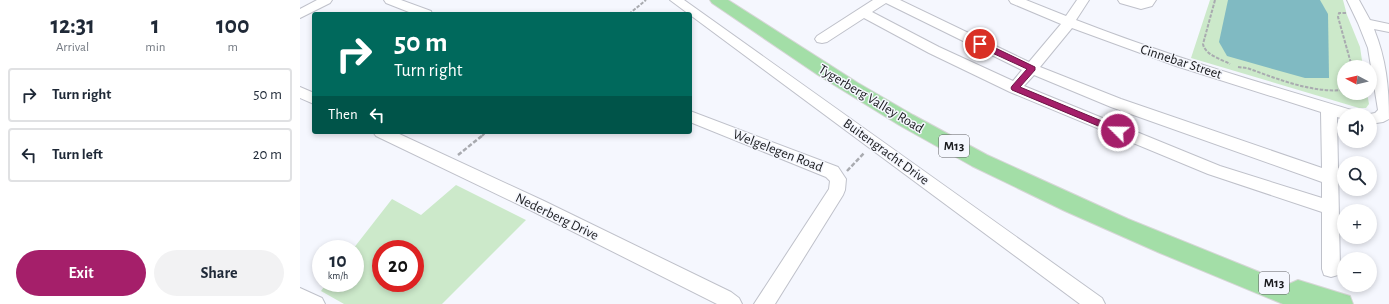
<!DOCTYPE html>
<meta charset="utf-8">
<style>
body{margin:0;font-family:"Alegreya Sans",sans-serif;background:#f2f2f3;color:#1f2937;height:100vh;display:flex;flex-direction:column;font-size:15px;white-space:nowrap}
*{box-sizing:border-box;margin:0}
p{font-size:13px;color:#747a83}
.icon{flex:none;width:22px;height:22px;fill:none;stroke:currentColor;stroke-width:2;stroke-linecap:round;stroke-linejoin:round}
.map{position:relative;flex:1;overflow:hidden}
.panel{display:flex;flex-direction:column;background:#fff;width:300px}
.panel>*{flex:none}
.guide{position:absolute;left:12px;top:12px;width:380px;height:122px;border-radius:4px;box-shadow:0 2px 6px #0003;background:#00695c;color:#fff;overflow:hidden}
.needle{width:26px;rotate:277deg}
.fabs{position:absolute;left:1037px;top:60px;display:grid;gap:8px}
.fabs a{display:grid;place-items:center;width:40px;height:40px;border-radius:50%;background:#fff;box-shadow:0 2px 6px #0003;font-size:20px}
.speed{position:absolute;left:12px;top:240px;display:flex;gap:8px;font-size:20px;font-weight:700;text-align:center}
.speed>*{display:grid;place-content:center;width:52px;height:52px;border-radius:50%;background:#fff;box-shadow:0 2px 6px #0003;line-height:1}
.speed small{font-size:10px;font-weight:400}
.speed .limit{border:6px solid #d22;background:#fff;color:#111}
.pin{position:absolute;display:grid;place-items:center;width:34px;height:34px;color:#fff;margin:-17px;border:2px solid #fff;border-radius:50%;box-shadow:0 1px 4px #0007}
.me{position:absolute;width:44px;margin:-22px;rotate:293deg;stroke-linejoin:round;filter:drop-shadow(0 0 3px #0008)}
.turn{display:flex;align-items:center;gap:14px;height:84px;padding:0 16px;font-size:18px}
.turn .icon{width:52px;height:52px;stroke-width:2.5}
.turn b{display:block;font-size:28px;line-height:34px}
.then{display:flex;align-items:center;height:38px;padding:0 16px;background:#0003;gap:8px;font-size:15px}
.eta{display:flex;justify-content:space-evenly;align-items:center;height:68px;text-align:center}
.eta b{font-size:24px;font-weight:600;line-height:28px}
.button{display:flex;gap:8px;margin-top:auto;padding:8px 16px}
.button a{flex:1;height:46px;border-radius:24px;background:#a51f6a;color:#fff;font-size:16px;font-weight:600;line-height:46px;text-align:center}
.button a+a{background:#f2f2f3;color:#1f2937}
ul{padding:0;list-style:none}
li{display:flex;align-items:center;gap:12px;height:54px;margin:0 8px 6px;padding:0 8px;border:2px solid #e0e1e3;border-radius:4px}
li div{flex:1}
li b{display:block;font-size:15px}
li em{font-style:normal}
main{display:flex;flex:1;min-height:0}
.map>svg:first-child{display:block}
</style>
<main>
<section class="panel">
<div class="eta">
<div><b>12:31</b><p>Arrival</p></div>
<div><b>1</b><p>min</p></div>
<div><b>100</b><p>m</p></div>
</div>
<ul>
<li><svg class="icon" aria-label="right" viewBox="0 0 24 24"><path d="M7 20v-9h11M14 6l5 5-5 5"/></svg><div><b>Turn right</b></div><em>50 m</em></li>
<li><svg class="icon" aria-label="left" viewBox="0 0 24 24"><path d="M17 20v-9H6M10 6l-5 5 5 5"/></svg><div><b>Turn left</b></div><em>20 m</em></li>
</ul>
<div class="button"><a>Exit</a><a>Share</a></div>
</section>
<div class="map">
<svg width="1089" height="304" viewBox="0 0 1089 304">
<rect width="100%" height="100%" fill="#f5f7fe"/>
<path fill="#cce9ca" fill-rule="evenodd" d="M910 0H1043L1047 15 1060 47 1063 67H1044V93H1067L1069 104 1066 108H1059L891 58Z
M156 185 226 220 142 304H44L21 291 27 283H55V249H53L92 199 121 215ZM81 249H115V283H81Z"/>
<path fill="#80bac2" d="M928 0H1020L1028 14 1029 78H1005L927 56 919 42Z"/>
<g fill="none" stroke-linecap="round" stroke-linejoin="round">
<defs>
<path id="minor" d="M17 0H32L30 3 0 18V9Z
M84 0H101L131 11 132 14H114L86 3Z
M370 0H384L802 298 805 304H780Z
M573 0H600L729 62 761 24 711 3 709 0H726L766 16 777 0H789L776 20C868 56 961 83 1055 111L1058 115H1044V119L1037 117 1040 269 1038 275 1031 277 1024 275 1022 269V212L908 174 710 92 629 53 564 18 527 42 522 43 517 42 515 39 517 36ZM586 3 722 70 713 81 639 47 572 12ZM772 28 876 66 1021 112 1022 168 821 99 740 67ZM734 75 811 107 1022 182V198L920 166 724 86Z
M818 0H856L852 6 841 9 820 3Z
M1047 0H1059L1070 20 1089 24V32L1074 29C1086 59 1089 86 1089 119L1083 122 1070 124V115H1065L1075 113 1078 110 1068 48 1058 23Z
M0 87 14 93V104L0 98Z
M390 111 538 167 546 179 545 190 543 195 475 304H454L529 189 530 181 526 177 390 122Z
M73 132H95L244 201 431 292 439 298 442 304H417L232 211 76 136Z
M0 288 22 298 25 304H0Z"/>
<path id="major" d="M410 0H428L558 83 613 115 687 155 828 219 989 284 998 280 1050 296 1053 304H983L860 253 765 211 672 166 599 125 518 75 412 3Z"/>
</defs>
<use href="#minor" stroke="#bfc1ca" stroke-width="2"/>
<use href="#major" stroke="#d6d6d6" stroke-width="2"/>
<path stroke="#a9abb0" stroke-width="2" stroke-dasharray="3.5 1.5" stroke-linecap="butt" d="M915 0 903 44C905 55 921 59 930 64
M1046 13H1039L1038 17 1052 67
M329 14 346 0
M938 67 947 68C978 79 1011 93 1044 90
M182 136 186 132"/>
<path stroke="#a9abb0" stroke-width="2.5" stroke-dasharray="4.5 2" stroke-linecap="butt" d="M158 155 183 135
M547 171 564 153"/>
<use href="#minor" fill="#fff" fill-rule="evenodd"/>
<use href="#major" fill="#a3dea7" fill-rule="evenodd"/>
</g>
<path fill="#a51f6a" stroke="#6b1445" d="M677 42H683L735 67V70L720 87 821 129 822 131 821 133H815L712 90 711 88 712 86 727 69 677 46Z"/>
<g text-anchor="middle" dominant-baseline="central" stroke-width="3" stroke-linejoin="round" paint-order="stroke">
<g fill="#f5f7fe" stroke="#5c5d61" stroke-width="1">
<rect x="639" y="135" width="30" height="22" rx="3"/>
<rect x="959" y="272" width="30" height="22" rx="3"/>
</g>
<g font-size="13" font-weight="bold" fill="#1a1b1e">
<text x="654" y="146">M13</text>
<text x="974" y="283">M13</text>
</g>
<g font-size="14" fill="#1a1b1e" stroke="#f5f7fe">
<text transform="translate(881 62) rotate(18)">Cinnebar Street</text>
<text transform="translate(571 99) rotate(31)">Tygerberg Valley Road</text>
<text transform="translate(478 151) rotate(21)">Welgelegen Road</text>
<text transform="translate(586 152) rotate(36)">Buitengracht Drive</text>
<text transform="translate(257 217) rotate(26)">Nederberg Drive</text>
</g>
</g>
</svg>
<div class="fabs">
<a><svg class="needle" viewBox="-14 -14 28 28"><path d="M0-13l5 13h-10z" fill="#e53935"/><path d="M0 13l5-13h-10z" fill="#747a83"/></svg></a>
<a><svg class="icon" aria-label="sound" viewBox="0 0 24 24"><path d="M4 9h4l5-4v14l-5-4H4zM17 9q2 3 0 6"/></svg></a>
<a><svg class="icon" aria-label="search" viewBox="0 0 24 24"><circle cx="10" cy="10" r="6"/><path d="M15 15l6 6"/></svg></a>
<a>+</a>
<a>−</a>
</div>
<div class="speed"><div>10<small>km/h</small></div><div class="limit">20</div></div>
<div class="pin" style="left:680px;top:44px;background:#d93025"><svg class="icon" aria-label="arrive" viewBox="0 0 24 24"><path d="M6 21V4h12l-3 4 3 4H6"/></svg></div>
<svg class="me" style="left:818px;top:131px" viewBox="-20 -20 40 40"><circle r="17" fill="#a51f6a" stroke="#fff" stroke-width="3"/><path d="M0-11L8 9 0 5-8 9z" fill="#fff"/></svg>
<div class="guide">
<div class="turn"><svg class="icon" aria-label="right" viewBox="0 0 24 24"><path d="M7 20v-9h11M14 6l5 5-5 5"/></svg><div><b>50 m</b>Turn right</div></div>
<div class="then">Then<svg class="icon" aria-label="left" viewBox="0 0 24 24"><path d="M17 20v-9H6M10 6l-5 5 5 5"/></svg></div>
</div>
</div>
</main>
